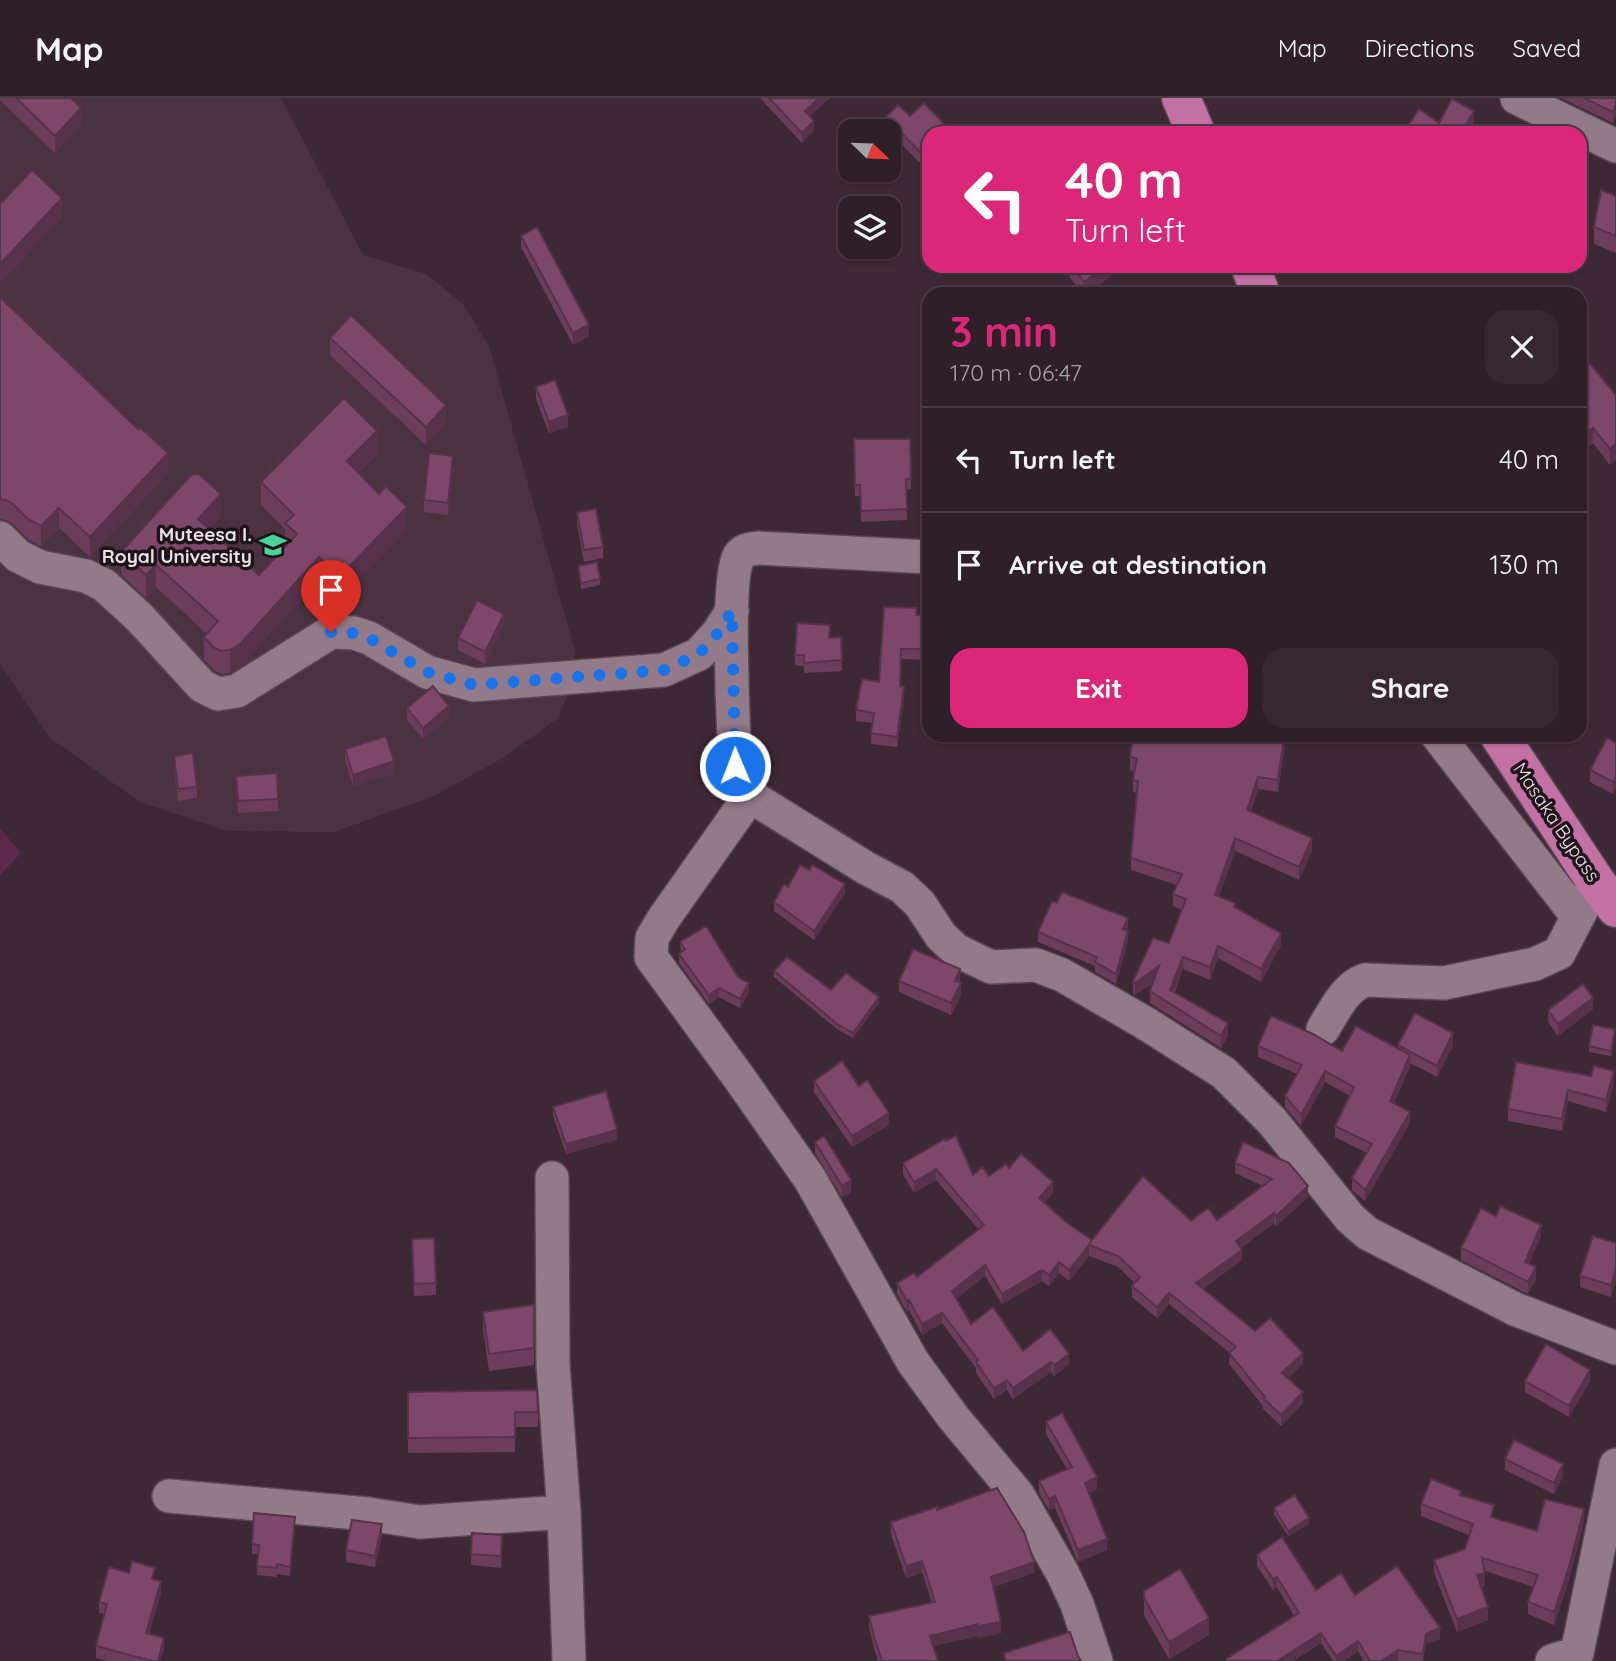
<!DOCTYPE html>
<meta charset="utf-8">
<style>
body{margin:0;font-family:Quicksand,sans-serif;background:#362730;color:#f1f3f6;height:100vh;display:flex;flex-direction:column;font-size:26px;white-space:nowrap}
*{box-sizing:border-box;margin:0}
p{font-size:23px;color:#a7a2a8}
.icon{flex:none;width:38px;height:38px;fill:none;stroke:currentColor;stroke-width:2;stroke-linecap:round;stroke-linejoin:round}
.map{position:relative;flex:1;overflow:hidden}
.panel{position:absolute;left:922px;top:189px;width:665px;height:455px;display:flex;flex-direction:column;background:#2e1f28;border-radius:21px;box-shadow:0 2px 5px #0004,0 0 0 2px #493d45}
.panel>*{flex:none}
.top-card{position:absolute;left:922px;top:28px;width:665px;height:147px;border-radius:21px;box-shadow:0 2px 5px #0004,0 0 0 2px #493d45;background:#db2777;color:#fff;overflow:hidden}
.needle{width:46px;rotate:113deg}
.fabs{position:absolute;left:838px;top:21px;display:grid;gap:14px}
.fabs a{display:grid;place-items:center;width:63px;height:63px;border-radius:14px;background:#2e1f28;box-shadow:0 2px 5px #0004,0 0 0 2px #493d45;font-size:35px}
.pin{position:absolute;display:grid;place-items:center;width:60px;height:60px;color:#fff;margin:-72px -30px;border-radius:50% 50% 50% 0;rotate:-45deg;box-shadow:0 0 7px #0007}
.pin .icon{rotate:45deg}
.me{position:absolute;width:77px;margin:-38px;rotate:359deg;stroke-linejoin:round;filter:drop-shadow(0 0 5px #0008)}
.turn{display:flex;align-items:center;gap:24px;height:147px;padding:0 28px;font-size:32px}
.turn .icon{width:91px;height:91px;stroke-width:2.5}
.turn b{display:block;font-size:49px;line-height:60px}
.round{display:grid;place-items:center;flex:none;width:74px;height:74px;border-radius:21px;background:#362730}
.head{display:flex;align-items:center;justify-content:space-between;height:119px;padding:0 28px}
h1{font-size:42px;font-weight:700;line-height:52px;color:#db2777}
.button{display:flex;gap:14px;margin-top:auto;padding:14px 28px}
.button a{flex:1;height:80px;border-radius:21px;background:#db2777;color:#fff;font-size:28px;font-weight:700;line-height:80px;text-align:center}
.button a+a{background:#362730;color:#f1f3f6}
ul{padding:0;list-style:none}
li{display:flex;align-items:center;gap:21px;height:105px;padding:0 28px;border-top:2px solid #493d45}
li div{flex:1}
li b{display:block;font-size:26px}
li em{font-style:normal}
header{display:flex;align-items:center;gap:42px;box-sizing:border-box;height:98px;padding:0 35px;background:#2e1f28;border-bottom:2px solid #493d45}
header strong{font-size:33px}
nav{display:flex;gap:38px;margin-inline-start:auto;font-size:24px}
.map>svg:first-child{display:block}
</style>
<header>
<strong>Map</strong>
<nav><a>Map</a><a>Directions</a><a>Saved</a></nav>
</header>
<div class="map">
<svg width="1616" height="1563" viewBox="0 0 1616 1563">
<rect width="100%" height="100%" fill="#3d2935"/>
<path fill="#4b3240" d="M0 0H281L363 157 426 176 463 206 489 248 575 553 572 586 558 620 506 658 434 698 334 734 227 733 140 704 49 639 0 566Z"/>
<path fill="#5b2949" d="M0 730 21 755 0 777Z"/>
<g fill="none" stroke-linecap="round" stroke-linejoin="round">
<defs>
<path id="minor" d="M1517 0 1616 48
M0 440 18 458 40 469 86 478 104 487 140 520 202 588 218 596 237 593 331 534 354 535 369 540 427 574 474 587 664 572 699 556 718 535 732 513
M929 459 758 450C750 451 744 451 739 458 725 482 734 632 735 668L738 686 750 698 866 770 902 789 920 806 941 838 956 852 991 869 1036 867 1062 877 1145 925 1224 975 1272 1023 1350 1120 1367 1135 1515 1211 1616 1250
M1437 637 1578 819
M750 698 664 820 652 840 651 859 740 981 810 1081 913 1264 953 1319 1018 1397 1063 1476 1077 1506 1096 1563
M1323 931C1335 912 1344 890 1365 882L1444 885 1535 866 1559 855 1596 784
M552 1080 553 1267 564 1414 569 1563
M169 1398 368 1416 420 1424 564 1414
M1552 1563 1577 1555 1616 1367"/>
<path id="highway" d="M1181 0 1196 35
M1250 168 1261 196
M1499 637 1596 784 1616 810"/>
</defs>
<use href="#minor" stroke="#574751" stroke-width="36"/>
<use href="#highway" stroke="#574751" stroke-width="41"/>
<use href="#minor" stroke="#927a88" stroke-width="33"/>
<use href="#highway" stroke="#c370a4" stroke-width="38"/>
</g>
<path fill="#6c3d5a" d="M0 0H71L81 27 55 55 0 2Z
M760 0H830L810 18 814 32 802 45Z
M1561 0H1616V17L1613 25Z
M910 18 929 35V74L886 30V19Z
M1616 98V155L1594 146V129Z
M521 138 589 238 573 247 521 149Z
M1062 168H1124L1087 196H1082Z
M0 200 168 375 90 459 59 430 41 448 29 442 13 426 6 422 0 421Z
M330 240 446 324 426 347 330 257Z
M1580 254 1616 297 1610 367 1593 345 1580 356Z
M536 289 568 329 549 335 536 301Z
M854 341H910L911 391H906L907 422 861 424 860 398H855Z
M377 356 358 375 407 432 339 501 319 481 241 568 230 575 221 576 214 572 204 561V539L207 536 156 489 146 500 121 476V454L221 419 209 432 259 477 286 448 285 431 261 407V384Z
M453 369 448 417 424 414V402Z
M577 414 603 449V460L584 464 577 426Z
M578 468 600 481V487L581 491Z
M916 517H929V562L901 561V588L904 599 897 649 871 646 872 625 856 623V612L879 584Z
M504 527 485 566 458 552V540Z
M841 539 842 573 804 575V568L795 567V557L830 540Z
M407 610 449 619 423 641 407 622Z
M1616 645V690L1613 696 1590 684V672Z
M345 651 394 675 353 688 345 663Z
M1284 652 1278 694 1258 691 1251 713 1312 753 1299 782 1235 753 1219 798 1235 810 1281 847 1261 884 1218 860 1210 882 1183 871 1175 894 1228 938 1221 950 1150 905V893L1153 885 1135 897 1133 896V883L1169 845 1182 812 1173 808V796L1177 787 1131 772V760L1137 695 1133 694V682L1135 673 1130 672V659Z
M174 658 197 689V700L178 703 174 669Z
M236 678 278 701V713L238 715Z
M810 772 845 795 814 842 774 813V804L788 789Z
M1057 805 1128 830 1127 832 1128 843 1116 886 1095 874V868L1038 844V834Z
M680 844 738 879 749 895 740 910 719 899 709 906 679 865V856L681 854Z
M774 873 831 892 879 904 853 940 837 931 774 879Z
M960 882 959 885 961 897 951 917 899 894V883Z
M1593 911 1558 938 1548 924V912Z
M1615 937 1611 958 1589 954V948Z
M1398 947H1453L1437 979 1410 965V968L1394 1005 1410 1025 1365 1103 1352 1092V1080L1367 1055 1335 1039V1028L1350 998 1325 984 1301 1028 1285 1009V998L1297 976 1258 959V948L1342 953 1398 950Z
M1516 964 1614 985 1606 1014 1568 1003 1562 1033 1508 1023V1011Z
M814 983 859 988 889 1027 852 1049 814 994Z
M553 1009 617 1042 566 1056 553 1018Z
M815 1044 851 1094 842 1099 815 1055Z
M1243 1044 1308 1099 1276 1128 1274 1125 1241 1150 1242 1162 1203 1191 1255 1233 1303 1266 1288 1280 1303 1305 1281 1328 1263 1311V1308L1229 1266 1230 1255 1169 1206 1157 1220 1132 1199V1188L1135 1185 1118 1169 1089 1158 1069 1183 1059 1175 1049 1188 1042 1183 1002 1206 985 1178 956 1201 971 1226 1023 1253 1069 1266 1054 1278 1051 1274 1013 1301 1007 1292 994 1301 976 1275V1270L942 1225 922 1237 909 1212 907 1214 897 1196V1185L917 1179 978 1131 936 1082 914 1095 903 1076V1065L973 1077 989 1078 1009 1070 1053 1095 1044 1105 1067 1125 1092 1142 1191 1123 1217 1122 1263 1088 1235 1075V1065Z
M1496 1118 1541 1138 1529 1166 1536 1181 1528 1196 1461 1162V1150Z
M412 1141 436 1185V1197L414 1198Z
M1616 1145V1182L1611 1199 1580 1189V1178Z
M483 1214 534 1250V1267L489 1273 483 1231Z
M1525 1283H1590L1569 1319 1525 1294Z
M408 1294 538 1314V1329H515V1354L408 1355Z
M1046 1324 1097 1391 1089 1395 1107 1452 1078 1464 1055 1410 1049 1412 1039 1395V1383L1067 1371 1046 1336Z
M1505 1361 1563 1378 1554 1396 1505 1372Z
M1461 1397 1494 1420 1537 1433 1584 1423 1569 1482 1554 1527 1528 1516V1504L1534 1489 1485 1473V1488L1481 1489 1488 1522 1457 1534 1434 1475V1462L1465 1451 1469 1437 1421 1418V1406Z
M1274 1410 1309 1426 1288 1438 1274 1416Z
M937 1412 1034 1475 993 1489 1001 1535 978 1540V1538L933 1548 938 1563H878L874 1550 869 1529V1518L932 1505 922 1474 906 1480 891 1436V1424Z
M295 1429 290 1478 277 1476V1479L257 1477 258 1456H252V1446Z
M382 1438 375 1469 346 1464V1452Z
M502 1449 501 1470 471 1467V1456Z
M1257 1457 1316 1492 1355 1497 1440 1541 1426 1546 1423 1563H1364L1358 1553 1344 1563H1333L1321 1545 1293 1563H1226V1561L1294 1518 1277 1489 1273 1492 1257 1468Z
M155 1482 161 1495 149 1536 164 1551 160 1563H108L96 1560V1548L104 1516 99 1515V1504Z
M1144 1493 1209 1537 1169 1561 1144 1517Z"/>
<path fill="#58324a" d="M819 0H830L805 23V13Z
M1616 6V17L1613 25V14Z
M81 10V27L55 55V38Z
M1474 13V24L1468 35H1461Z
M814 23V32L802 45V35Z
M1584 78V89L1580 98V87Z
M62 100V120L0 186V166Z
M1105 168H1124L1087 196H1084V184Z
M589 227V238L573 247V235Z
M446 307V324L426 347V329Z
M568 317V329L549 335V324Z
M1593 330V345L1580 356V340Z
M377 333V356L347 386V363Z
M1616 346V362L1610 367V351Z
M168 355V375L90 459V439Z
M453 358V369L448 417V405Z
M221 396V419L198 444V421Z
M407 409V432L339 501V479Z
M59 410V430L41 448V428Z
M319 459V481L241 568 230 575V552Z
M156 467V489L146 500V477Z
M504 516V527L485 566V554Z
M904 589V599L897 649V639Z
M449 608V619L423 641V630Z
M1284 639V652L1278 694V682Z
M394 663V675L353 688V677Z
M1258 679V691L1247 724V712Z
M1616 679V690L1613 696V684Z
M1235 740V753L1215 809V797Z
M1312 740V753L1299 782V769Z
M845 786V795L814 842V833Z
M1128 820V830L1123 841V831Z
M1128 833V843L1116 886V876Z
M1281 835V847L1261 884V871Z
M1218 848V860L1210 882V869Z
M1183 859V871L1170 904V892Z
M1159 868V880L1135 897V885Z
M960 871V882L955 895V883Z
M749 885V895L740 910V901Z
M961 885V897L951 917V905Z
M719 890V899L709 906V897Z
M879 899V904L853 940V935Z
M1593 900V911L1558 938V926Z
M1228 925V938L1221 950V938Z
M1453 935V947L1437 979V968Z
M1410 957V968L1390 1014V1003Z
M1325 973V984L1301 1028V1017Z
M1614 973V985L1606 1014V1002Z
M1568 992V1003L1562 1033V1021Z
M1410 1014V1025L1365 1103V1092Z
M889 1015V1027L852 1049V1038Z
M617 1032V1042L566 1056V1046Z
M936 1071V1082L914 1095V1084Z
M851 1082V1094L842 1099V1088Z
M1053 1084V1095L1039 1111V1100Z
M1308 1088V1099L1276 1128V1118Z
M1274 1115V1125L1236 1154V1143Z
M1541 1127V1138L1525 1175V1164Z
M1089 1147V1158L1069 1183V1172Z
M1242 1152V1162L1196 1196V1185Z
M1059 1164V1175L1049 1188V1177Z
M985 1167V1178L952 1204V1193Z
M1536 1169V1181L1528 1196V1184Z
M1616 1171V1182L1611 1199V1187Z
M1042 1172V1183L1002 1206V1196Z
M1169 1195V1206L1157 1220V1209Z
M909 1202V1212L907 1214V1203Z
M942 1215V1225L922 1237V1226Z
M1303 1255V1266L1282 1286V1275Z
M1069 1256V1266L1054 1278V1267Z
M1051 1264V1274L1013 1301V1290Z
M1590 1272V1283L1569 1319V1308Z
M1007 1282V1292L994 1301V1290Z
M1303 1294V1305L1281 1328V1317Z
M1563 1366V1378L1554 1396V1385Z
M1097 1379V1391L1085 1396V1385Z
M1055 1398V1410L1049 1412V1401Z
M1584 1411V1423L1569 1482 1554 1527V1514Z
M295 1419V1429L290 1478V1469Z
M1309 1420V1426L1288 1438V1433Z
M382 1426V1438L375 1469V1458Z
M1107 1441V1452L1078 1464V1452Z
M922 1463V1474L906 1480V1468Z
M1034 1464V1475L991 1490V1479Z
M1485 1475V1488L1477 1490V1477Z
M1277 1479V1489L1273 1492V1481Z
M161 1483V1495L146 1547V1535Z
M1488 1509V1522L1457 1534V1521Z
M1209 1520V1537L1169 1561V1544Z
M1001 1524V1535L978 1540V1528Z
M978 1526V1538L930 1549V1538Z
M1440 1530V1541L1426 1546 1423 1563 1426 1536Z
M1321 1535V1545L1293 1563H1277Z
M164 1540V1551L160 1563H158Z
M1358 1543V1553L1344 1563H1336V1558Z
M1398 1552V1563H1381Z"/>
<path fill="#7d4769" stroke="#58324a" stroke-width="2" d="M16 0H71L81 10 55 38Z
M769 0H819L805 13 814 23 802 35Z
M1584 0H1616V6L1613 14Z
M1452 1 1474 13 1461 35H1405L1404 34 1419 11 1439 25Z
M924 5 953 35H929V63L886 19 898 7 910 18Z
M32 72 62 100 0 166V106Z
M1580 76 1584 78 1580 87Z
M1601 92 1616 98V138L1594 129Z
M537 129 589 227 573 235 521 138Z
M1072 168H1105L1084 184Z
M0 199 138 331 140 329 168 355 90 439 59 410 41 428 29 422 13 406 6 402 0 401Z
M351 217 446 307 426 329 330 240Z
M1580 254 1616 297V346L1610 351 1593 330 1580 340Z
M555 282 568 317 549 324 536 289Z
M344 300 377 333 347 363 379 396 386 388 407 409 339 479 319 459 241 545 230 552 221 553 214 550 204 539 218 523 156 467 146 477 121 454 192 376H199L221 396 198 421 259 477 297 436 285 425 294 417 261 384Z
M854 341H910L911 381H906L907 411 861 413 860 387H855Z
M429 355 453 358 448 405 424 402Z
M596 411 603 449 584 452 577 414Z
M597 464 600 481 581 485 578 468Z
M477 502 504 516 485 554 458 540Z
M884 509 917 510 916 517H929V551H901L900 588 904 589 897 639 871 635 874 615 856 612 862 581 879 584Z
M797 525 830 527 829 540 841 539 842 562 804 565V557H795Z
M433 588 449 608 423 630 407 610Z
M1133 637H1270L1284 639 1278 682 1258 679 1247 712 1312 740 1299 769 1235 740 1215 797 1235 805 1234 809 1281 835 1261 871 1218 848 1210 869 1183 859 1170 892 1228 925 1221 938 1150 893 1159 868 1135 885 1133 883 1153 840 1169 845 1186 801 1173 796 1182 776 1131 760 1138 683 1133 682 1137 660 1130 659Z
M386 638 394 663 353 677 345 651Z
M1607 640 1616 645V679L1613 684 1590 672Z
M193 655 197 689 178 691 174 658Z
M277 675 278 701 238 703 236 678Z
M800 767 810 772 812 767 845 786 814 833 774 804 784 786 788 789Z
M1062 794 1128 820 1123 831 1128 833 1116 876 1095 864 1097 859 1038 834 1052 803 1057 805Z
M706 828 738 879 749 885 740 901 719 890 709 897 679 856 685 851 680 844Z
M913 851 960 871 955 883 961 885 951 905 899 883Z
M787 859 831 892 846 875 879 899 853 935 837 926 774 873Z
M1583 886 1593 900 1558 926 1548 912Z
M1415 915 1453 935 1437 968 1398 947Z
M1271 918 1313 936 1342 953 1356 928 1410 957 1390 1003 1410 1014 1365 1092 1352 1080 1372 1046 1335 1028 1354 989 1325 973 1301 1017 1285 998 1302 967 1258 948Z
M1593 927 1615 931 1611 953 1589 948Z
M842 963 859 988 867 982 889 1015 852 1038 814 983Z
M1516 964 1591 978 1594 968 1614 973 1606 1002 1568 992 1562 1021 1508 1011Z
M606 993 617 1032 566 1046 553 1009Z
M824 1038 851 1082 842 1088 815 1044Z
M956 1038 973 1077 982 1069 989 1078 1006 1066 1009 1070 1021 1056 1053 1084 1039 1100 1067 1125 1092 1142 1089 1146 1143 1078 1191 1123 1208 1110 1217 1122 1272 1081 1235 1065 1243 1044 1289 1065 1308 1088 1276 1118 1274 1115 1236 1143 1242 1152 1196 1185 1255 1233 1270 1220 1303 1255 1282 1275 1303 1294 1281 1317 1263 1300 1265 1299 1229 1255 1236 1249 1169 1195 1157 1209 1132 1188 1140 1179 1118 1158 1089 1147 1069 1172 1059 1164 1049 1177 1042 1172 1002 1196 985 1167 952 1193 971 1226 993 1209 1023 1253 1050 1231 1069 1256 1054 1267 1051 1264 1013 1290 1007 1282 994 1290 976 1264 978 1262 942 1215 922 1226 909 1202 907 1203 897 1185 914 1175 917 1179 984 1127 936 1071 914 1084 903 1065 945 1041 946 1043Z
M1500 1108 1541 1127 1525 1164 1536 1169 1528 1184 1461 1150 1481 1110 1496 1118Z
M1593 1138 1616 1145V1171L1611 1187 1580 1178Z
M434 1140 436 1185 414 1186 412 1141Z
M534 1207V1250L489 1256 483 1214Z
M1546 1246 1590 1272 1569 1308 1525 1283Z
M537 1292 538 1314H515V1339L408 1340V1294Z
M1062 1315 1097 1379 1085 1385 1107 1441 1078 1452 1055 1398 1049 1401 1039 1383 1072 1369 1046 1324Z
M1514 1342 1563 1366 1554 1385 1505 1361Z
M1431 1381 1461 1393 1460 1397 1494 1407 1491 1419 1537 1433 1545 1401 1584 1411 1569 1469 1554 1514 1528 1504 1538 1477 1482 1460 1485 1475 1477 1477 1488 1509 1457 1521 1434 1462 1465 1451 1473 1426 1421 1406Z
M997 1390 1024 1434 1034 1464 991 1479 1001 1524 978 1528V1526L930 1538 938 1563H882L874 1538 869 1518 935 1504 922 1463 906 1468 891 1424 937 1409V1412Z
M1295 1397 1309 1420 1288 1433 1274 1410Z
M254 1415 295 1419 290 1469 277 1466V1470L257 1468 259 1447 252 1446Z
M352 1422 382 1426 375 1458 346 1452Z
M472 1435 502 1437 501 1458 471 1456Z
M1282 1439 1316 1492 1341 1475 1355 1497 1397 1468 1440 1530 1426 1536 1423 1556 1398 1552 1381 1563H1370L1358 1543 1336 1558 1321 1535 1277 1563H1228L1226 1561 1299 1515 1277 1479 1273 1481 1257 1457Z
M132 1463 155 1470 152 1481 161 1483 146 1535 164 1540 158 1563H152L96 1548 107 1506 99 1504 109 1469 129 1475Z
M1180 1471 1209 1520 1169 1544 1144 1500V1493Z
M1070 1534 1078 1558 1081 1563H1006L1004 1555Z"/>
<g fill="none" stroke-linecap="round" stroke-linejoin="round">
<path stroke="#1a73e8" stroke-width="12" stroke-dasharray="0 21.6" d="M331 534 354 535 369 540 427 574 474 587 664 572 699 556 718 535 732 513 735 668"/>
</g>
<defs>
<symbol id="university-bare" viewBox="-9 -9 18 18"><path d="M0-5L7-2L0 1L-7-2ZM-4 1L0 2.5L4 1V4Q0 6-4 4Z" fill="#49d49c" stroke="#1e151a" stroke-width="2.5" paint-order="stroke"/></symbol>
</defs>
<g fill-rule="evenodd">
<use href="#university-bare" x="254" y="428" width="38" height="38"/>
</g>
<g text-anchor="middle" dominant-baseline="central" stroke-width="7" stroke-linejoin="round" paint-order="stroke">
<g font-size="19" font-weight="bold" fill="#ecdfe6" stroke="#1e151a" text-anchor="end">
<text x="252" y="436">Muteesa I.<tspan x="252" dy="22">Royal University</tspan></text>
</g>
<g font-size="19" fill="#ecdfe6" stroke="#1e151a">
<text transform="translate(1557 724) rotate(56)">Masaka Bypass</text>
</g>
</g>
</svg>
<div class="fabs">
<a><svg class="needle" viewBox="-14 -14 28 28"><path d="M0-13l5 13h-10z" fill="#e53935"/><path d="M0 13l5-13h-10z" fill="#a7a2a8"/></svg></a>
<a><svg class="icon" aria-label="layers" viewBox="0 0 24 24"><path d="M12 4l9 5-9 5-9-5zM3 14l9 5 9-5"/></svg></a>
</div>
<div class="pin" style="left:331px;top:534px;background:#d93025"><svg class="icon" aria-label="arrive" viewBox="0 0 24 24"><path d="M6 21V4h12l-3 4 3 4H6"/></svg></div>
<svg class="me" style="left:735px;top:668px" viewBox="-20 -20 40 40"><circle r="17" fill="#1a73e8" stroke="#fff" stroke-width="3"/><path d="M0-11L8 9 0 5-8 9z" fill="#fff"/></svg>
<div class="top-card">
<div class="turn"><svg class="icon" aria-label="left" viewBox="0 0 24 24"><path d="M17 20v-9H6M10 6l-5 5 5 5"/></svg><div><b>40 m</b>Turn left</div></div>
</div>
<section class="panel">
<div class="head"><div><h1>3 min</h1><p>170 m · 06:47</p></div><a class="round"><svg class="icon" aria-label="close" viewBox="0 0 24 24"><path d="M6 6l12 12M18 6L6 18"/></svg></a></div>
<ul>
<li><svg class="icon" aria-label="left" viewBox="0 0 24 24"><path d="M17 20v-9H6M10 6l-5 5 5 5"/></svg><div><b>Turn left</b></div><em>40 m</em></li>
<li><svg class="icon" aria-label="arrive" viewBox="0 0 24 24"><path d="M6 21V4h12l-3 4 3 4H6"/></svg><div><b>Arrive at destination</b></div><em>130 m</em></li>
</ul>
<div class="button"><a>Exit</a><a>Share</a></div>
</section>
</div>
